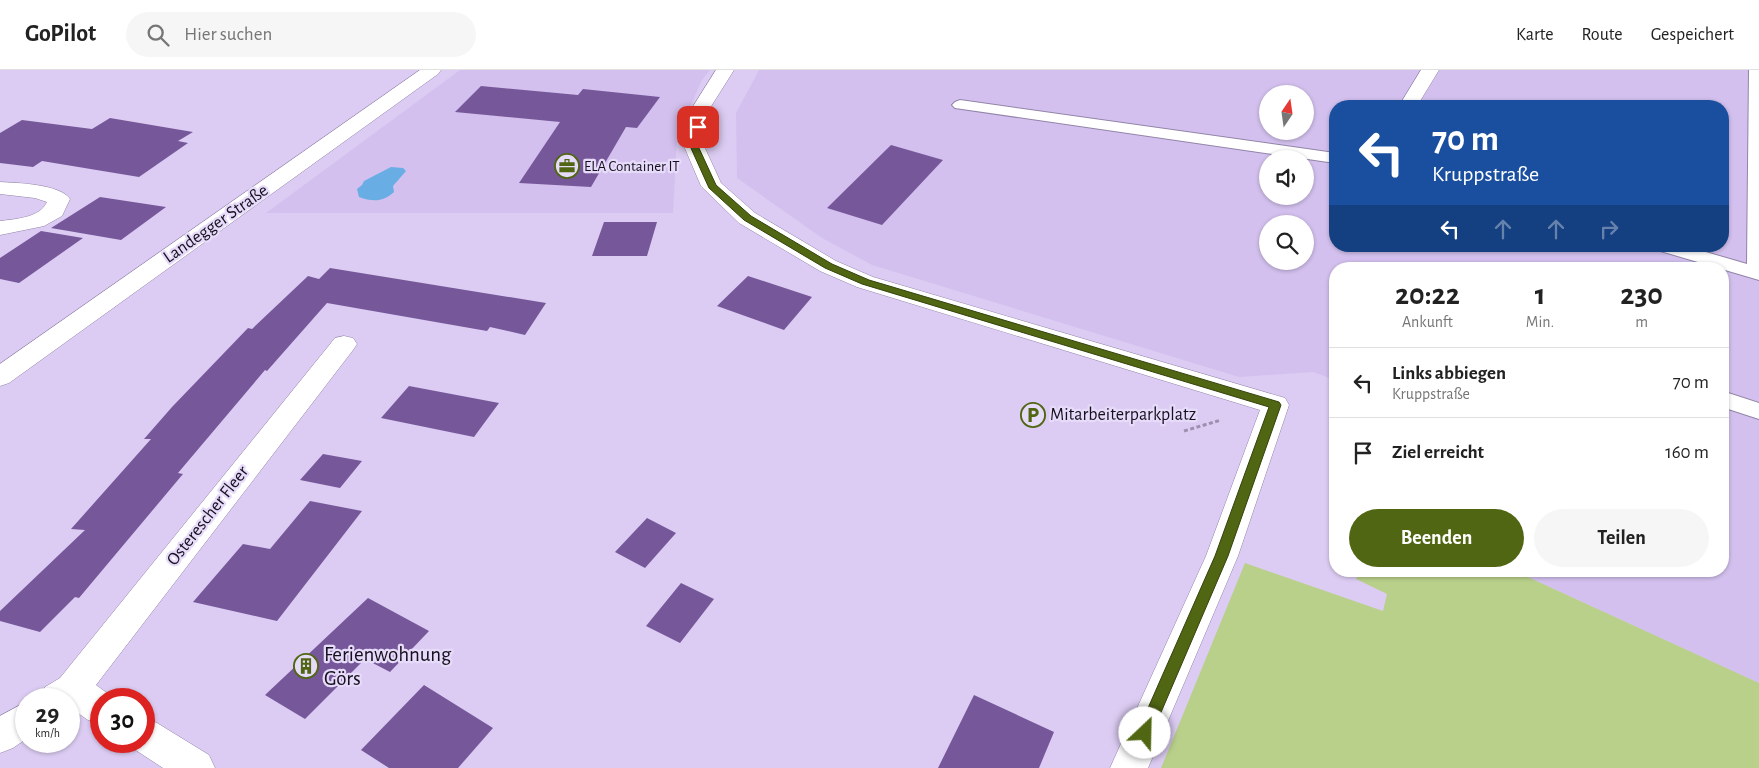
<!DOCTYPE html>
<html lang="de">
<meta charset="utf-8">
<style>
body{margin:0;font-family:"Alegreya Sans",sans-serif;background:#f6f6f6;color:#222;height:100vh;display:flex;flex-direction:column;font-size:19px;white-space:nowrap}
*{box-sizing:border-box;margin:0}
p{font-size:16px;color:#767676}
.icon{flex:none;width:28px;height:28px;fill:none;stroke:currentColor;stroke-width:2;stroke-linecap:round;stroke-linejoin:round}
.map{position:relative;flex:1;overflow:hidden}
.details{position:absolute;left:1329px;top:192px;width:400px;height:315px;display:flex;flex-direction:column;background:#fff;border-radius:20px;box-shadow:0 1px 4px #0004}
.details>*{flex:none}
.hud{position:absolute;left:1329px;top:30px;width:400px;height:152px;border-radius:20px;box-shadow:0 1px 4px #0004;background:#1a4fa0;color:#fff;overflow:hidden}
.needle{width:32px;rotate:13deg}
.fabs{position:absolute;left:1259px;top:15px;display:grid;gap:10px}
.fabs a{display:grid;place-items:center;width:55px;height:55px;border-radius:50%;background:#fff;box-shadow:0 1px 4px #0004;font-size:25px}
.speed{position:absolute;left:15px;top:618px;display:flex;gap:10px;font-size:25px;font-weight:700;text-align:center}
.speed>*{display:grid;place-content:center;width:65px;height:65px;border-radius:50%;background:#fff;box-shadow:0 1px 4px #0004;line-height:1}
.speed small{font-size:12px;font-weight:400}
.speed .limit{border:8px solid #d22;background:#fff;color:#111}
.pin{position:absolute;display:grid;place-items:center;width:42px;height:42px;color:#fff;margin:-21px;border-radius:10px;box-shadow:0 2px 8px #0006}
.me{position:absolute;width:55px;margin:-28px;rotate:24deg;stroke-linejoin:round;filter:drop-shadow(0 0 4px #0008)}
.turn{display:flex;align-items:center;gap:18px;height:105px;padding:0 20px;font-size:22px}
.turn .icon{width:65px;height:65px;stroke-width:2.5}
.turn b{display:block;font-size:35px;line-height:42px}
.lanes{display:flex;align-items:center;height:48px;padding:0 20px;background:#0003;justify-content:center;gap:25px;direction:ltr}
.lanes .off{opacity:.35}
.eta{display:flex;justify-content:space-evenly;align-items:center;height:85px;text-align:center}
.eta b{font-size:30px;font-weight:600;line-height:35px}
.primary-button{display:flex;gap:10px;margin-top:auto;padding:10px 20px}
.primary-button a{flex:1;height:58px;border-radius:30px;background:#506612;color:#fff;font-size:20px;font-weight:600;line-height:58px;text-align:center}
.primary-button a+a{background:#f6f6f6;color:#222}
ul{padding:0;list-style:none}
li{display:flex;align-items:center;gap:15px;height:70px;padding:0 20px;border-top:1px solid #e0e0e0}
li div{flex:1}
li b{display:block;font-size:19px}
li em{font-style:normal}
header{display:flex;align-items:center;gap:30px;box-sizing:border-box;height:70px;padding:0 25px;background:#fff;border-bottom:1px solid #e0e0e0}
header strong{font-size:24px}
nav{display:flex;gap:28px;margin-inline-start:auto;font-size:18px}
.search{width:350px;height:45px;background:#f6f6f6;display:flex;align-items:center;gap:12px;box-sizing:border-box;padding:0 18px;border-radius:28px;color:#767676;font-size:19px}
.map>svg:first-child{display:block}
</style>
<header>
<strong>GoPilot</strong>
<div class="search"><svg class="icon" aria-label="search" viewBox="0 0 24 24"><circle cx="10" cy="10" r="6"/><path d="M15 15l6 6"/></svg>Hier suchen</div>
<nav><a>Karte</a><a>Route</a><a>Gespeichert</a></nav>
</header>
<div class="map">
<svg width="1759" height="698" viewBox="0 0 1759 698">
<rect width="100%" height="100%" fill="#dcccf3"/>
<path fill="#d3c0ee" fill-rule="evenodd" d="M460 0H710L702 10 677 66 673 143H266Z
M759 0H1759V613L1515 501H1722V199H1335V310L1313 302 1239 307 872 195 822 168 737 108 736 43ZM1268 24H1305V61H1268ZM1335 36H1722V176H1335ZM1268 89H1305V126H1268ZM1268 154H1305V191H1268Z"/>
<path fill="#b9d08b" d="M1245 493 1383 541 1387 524 1356 509 1361 501H1515L1759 613V698H1161Z"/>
<path fill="#68ade4" d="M391 97 403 98 406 101 393 116 394 122C383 132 373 132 359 127L357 119 362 115 364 111Z"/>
<path fill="#76589a" d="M481 16 578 25 583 19 660 27 637 58 626 57 591 117 519 113 560 52 455 42Z
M110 48 193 62 178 71 188 73 139 107 42 91 33 97 0 93V63L22 50 92 59Z
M891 75 943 90 882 155 827 138Z
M100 127 166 137 121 170 51 158Z
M604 152H657L647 186H592Z
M41 161 83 168 19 213 0 209V188Z
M330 198 546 233 525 265 490 257 487 261 327 233 267 301 265 300 178 403 183 404 79 528 75 527 40 562 0 551V541L85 460 71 459 151 369H144L172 337 248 258 252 259 308 206 319 209Z
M748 206 812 227 784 260 717 236Z
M409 316 499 333 474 367 381 348Z
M323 384 362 391 340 418 300 410Z
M310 431 362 441 277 551 193 532 243 474 270 479Z
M647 448 676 463 645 498 615 482Z
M681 513 714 529 680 573 646 556Z
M368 528 429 561 390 602 365 589 305 649 265 625Z
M424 615 493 658 458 698H389L361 680Z
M974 625 1054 662 1039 698H938Z"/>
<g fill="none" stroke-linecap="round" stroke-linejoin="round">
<defs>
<path id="service" d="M1749 0H1759V210L1657 180 1655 176H1685L1747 194Z
M960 30 1335 83V93L955 38 952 35 955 32Z
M1722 321 1759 333V349L1722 337Z"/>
<path id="minor" d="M716 0H734L710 38 704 76 721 113 755 143 836 191 873 207 1285 328 1289 335 1238 486 1148 698H1110L1206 486 1260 340 857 217 820 201 739 153 701 116 684 76 692 38Z
M1421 0H1439L1417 36H1399Z
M0 112C17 113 60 114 70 129L62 146 44 156 0 165V151C15 149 40 148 47 132L35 128 0 124Z
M344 266 353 268 357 274 353 280 96 615 115 629H101V654L88 650 72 639 69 641V629H39L45 617 60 608 335 268Z
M26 632V669L13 678 0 683V646Z
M144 648 157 653 209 685 215 698H163L131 677 129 671H144Z"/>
<path id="secondary" d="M420 0H441L438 4 9 313 0 316V294Z"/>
</defs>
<use href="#service" stroke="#9284a8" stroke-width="2"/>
<use href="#minor" stroke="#9284a8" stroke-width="1"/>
<use href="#secondary" stroke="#9284a8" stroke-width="1"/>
<path stroke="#9d90af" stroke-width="3" stroke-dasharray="4 2.5" stroke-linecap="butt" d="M1184 361 1221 350"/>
<path stroke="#9d90af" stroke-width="4" stroke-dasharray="4.5 3" stroke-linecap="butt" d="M1332 420 1335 421"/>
<use href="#service" fill="#fff" fill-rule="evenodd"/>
<use href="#minor" fill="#fff" fill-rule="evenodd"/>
<use href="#secondary" fill="#fff" fill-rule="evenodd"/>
</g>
<path fill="#506612" stroke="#34420c" d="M698 54 702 57 698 76 716 115 751 146 832 194 869 210 1279 332 1281 335 1228 486 1150 668 1145 670 1139 668 1137 663 1215 486 1269 337 862 214 825 198 744 150 709 118 690 76 694 57Z"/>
<defs>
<symbol id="office-ring" viewBox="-11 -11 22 22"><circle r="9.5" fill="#e7dbfa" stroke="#506612" stroke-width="1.5"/><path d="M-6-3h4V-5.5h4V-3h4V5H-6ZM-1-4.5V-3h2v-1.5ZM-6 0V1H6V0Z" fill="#506612"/></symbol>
<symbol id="parking-ring" viewBox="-11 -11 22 22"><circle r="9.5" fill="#e7dbfa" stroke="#506612" stroke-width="1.5"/><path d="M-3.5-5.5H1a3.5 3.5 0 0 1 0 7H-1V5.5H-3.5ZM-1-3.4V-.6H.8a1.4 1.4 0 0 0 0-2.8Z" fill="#506612"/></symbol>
<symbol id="building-ring" viewBox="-11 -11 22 22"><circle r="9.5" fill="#e7dbfa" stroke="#506612" stroke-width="1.5"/><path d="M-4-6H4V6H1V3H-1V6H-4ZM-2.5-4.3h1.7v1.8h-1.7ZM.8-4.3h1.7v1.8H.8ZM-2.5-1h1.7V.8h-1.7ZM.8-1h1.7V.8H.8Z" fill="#506612"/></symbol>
</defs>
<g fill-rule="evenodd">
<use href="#office-ring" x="553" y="82" width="28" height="28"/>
<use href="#parking-ring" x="1019" y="331" width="28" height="28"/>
<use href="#building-ring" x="292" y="582" width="28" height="28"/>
</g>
<g text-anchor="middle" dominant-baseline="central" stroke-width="4.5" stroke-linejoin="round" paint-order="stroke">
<g font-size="15" fill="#16101e" stroke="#e7dbfa" text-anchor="start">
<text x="584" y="96">ELA Container IT</text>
</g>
<g font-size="18" fill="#16101e" stroke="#e7dbfa">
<text transform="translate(216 154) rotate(-35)">Landegger Straße</text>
<text transform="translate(208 446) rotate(-52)">Osterescher Fleer</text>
</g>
<g font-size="18" fill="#16101e" stroke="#e7dbfa" text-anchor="start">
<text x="1050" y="345">Mitarbeiterparkplatz</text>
</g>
<g font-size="21" fill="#16101e" stroke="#e7dbfa" text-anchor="start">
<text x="324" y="584">Ferienwohnung<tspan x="324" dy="24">Görs</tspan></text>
</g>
</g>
</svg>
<div class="fabs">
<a><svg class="needle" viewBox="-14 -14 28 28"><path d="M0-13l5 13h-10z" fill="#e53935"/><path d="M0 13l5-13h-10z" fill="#767676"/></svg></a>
<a><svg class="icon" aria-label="sound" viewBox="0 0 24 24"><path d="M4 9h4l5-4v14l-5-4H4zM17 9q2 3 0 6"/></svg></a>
<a><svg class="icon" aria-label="search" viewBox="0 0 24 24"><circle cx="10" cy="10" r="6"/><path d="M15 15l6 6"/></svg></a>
</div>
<div class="speed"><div>29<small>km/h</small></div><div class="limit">30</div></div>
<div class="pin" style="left:698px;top:57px;background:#d93025"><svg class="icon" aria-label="arrive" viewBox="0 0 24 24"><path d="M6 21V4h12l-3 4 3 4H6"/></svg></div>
<svg class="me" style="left:1145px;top:663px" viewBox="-20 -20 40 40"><circle r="19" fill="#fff"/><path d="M0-13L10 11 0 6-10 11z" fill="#506612"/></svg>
<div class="hud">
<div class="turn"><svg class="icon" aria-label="left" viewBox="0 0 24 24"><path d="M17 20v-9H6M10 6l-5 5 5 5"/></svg><div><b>70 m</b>Kruppstraße</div></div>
<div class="lanes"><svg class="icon" aria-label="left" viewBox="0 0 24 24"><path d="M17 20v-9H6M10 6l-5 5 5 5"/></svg><svg class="icon off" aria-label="ahead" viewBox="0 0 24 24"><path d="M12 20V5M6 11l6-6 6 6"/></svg><svg class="icon off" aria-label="ahead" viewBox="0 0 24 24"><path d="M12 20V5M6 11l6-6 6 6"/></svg><svg class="icon off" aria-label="right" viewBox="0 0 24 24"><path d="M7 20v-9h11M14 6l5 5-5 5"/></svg></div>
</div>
<section class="details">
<div class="eta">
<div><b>20:22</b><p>Ankunft</p></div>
<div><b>1</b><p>Min.</p></div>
<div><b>230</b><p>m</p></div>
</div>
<ul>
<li><svg class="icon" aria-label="left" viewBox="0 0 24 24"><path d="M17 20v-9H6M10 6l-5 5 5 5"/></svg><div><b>Links abbiegen</b><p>Kruppstraße</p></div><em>70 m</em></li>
<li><svg class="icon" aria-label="arrive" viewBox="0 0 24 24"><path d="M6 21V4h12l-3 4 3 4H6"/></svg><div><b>Ziel erreicht</b></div><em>160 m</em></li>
</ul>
<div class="primary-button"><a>Beenden</a><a>Teilen</a></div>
</section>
</div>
